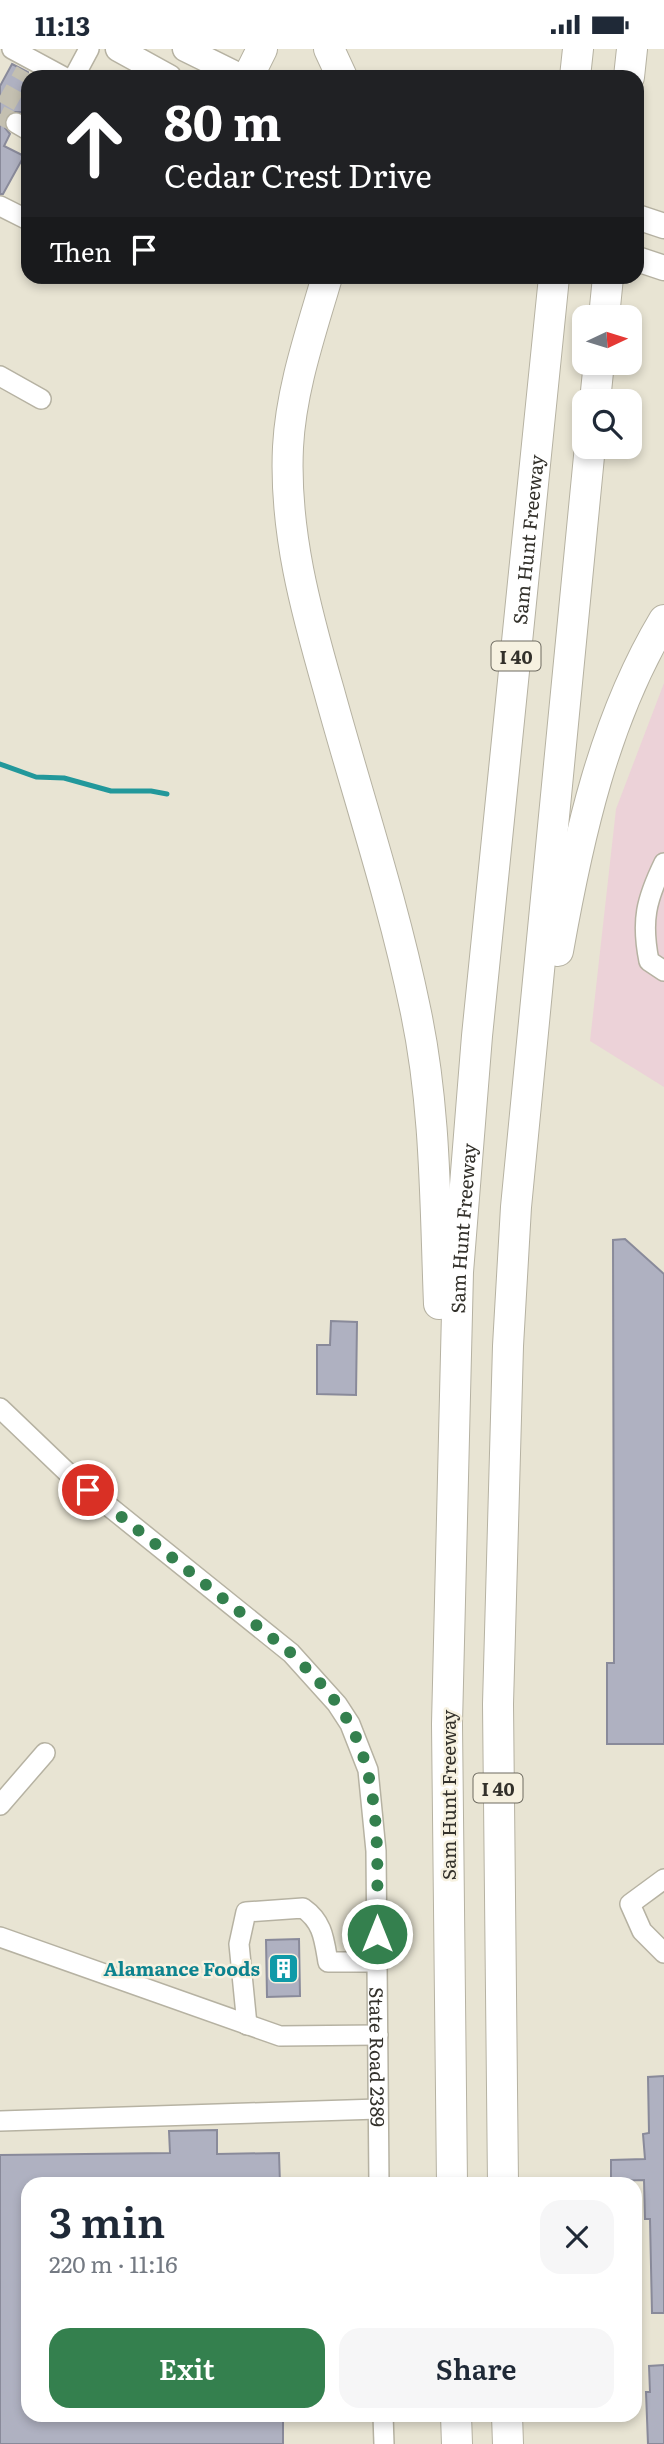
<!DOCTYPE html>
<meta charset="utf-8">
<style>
body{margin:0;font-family:Literata,serif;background:#f6f6f7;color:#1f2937;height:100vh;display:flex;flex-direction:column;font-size:26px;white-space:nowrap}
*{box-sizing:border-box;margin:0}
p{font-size:23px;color:#747a83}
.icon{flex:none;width:38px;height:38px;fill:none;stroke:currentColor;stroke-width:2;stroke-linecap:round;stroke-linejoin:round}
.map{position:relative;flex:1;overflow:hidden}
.panel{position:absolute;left:21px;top:2128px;width:621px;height:245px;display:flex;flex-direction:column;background:#fff;border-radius:21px;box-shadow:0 4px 10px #0003}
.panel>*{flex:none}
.banner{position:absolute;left:21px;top:21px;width:623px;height:214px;border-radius:21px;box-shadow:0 4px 10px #0003;background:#202124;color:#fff;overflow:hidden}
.needle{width:46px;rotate:86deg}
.fabs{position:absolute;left:572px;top:256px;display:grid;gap:14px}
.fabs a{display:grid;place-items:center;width:70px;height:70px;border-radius:14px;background:#fff;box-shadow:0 4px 10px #0003;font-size:35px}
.pin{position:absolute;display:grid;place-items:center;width:60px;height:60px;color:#fff;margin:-30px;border:4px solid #fff;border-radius:50%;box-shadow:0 2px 7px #0007}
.me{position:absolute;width:77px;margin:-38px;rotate:0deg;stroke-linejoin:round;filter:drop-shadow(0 0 5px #0008)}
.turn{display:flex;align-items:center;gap:24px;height:147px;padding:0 28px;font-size:32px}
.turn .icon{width:91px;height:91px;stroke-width:2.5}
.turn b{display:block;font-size:49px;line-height:60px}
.then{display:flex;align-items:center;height:66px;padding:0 28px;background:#0003;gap:14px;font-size:26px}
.round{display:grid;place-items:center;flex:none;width:74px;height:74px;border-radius:21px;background:#f6f6f7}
.head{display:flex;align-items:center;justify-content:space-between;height:119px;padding:0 28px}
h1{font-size:42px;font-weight:600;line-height:52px}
.action{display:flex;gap:14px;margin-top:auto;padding:14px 28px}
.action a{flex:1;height:80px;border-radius:21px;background:#34804e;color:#fff;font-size:28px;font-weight:600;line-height:80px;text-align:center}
.action a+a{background:#f6f6f7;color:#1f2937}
.status{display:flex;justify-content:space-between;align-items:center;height:49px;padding:0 35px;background:#fff;direction:ltr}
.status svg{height:19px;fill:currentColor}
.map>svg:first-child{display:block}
</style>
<div class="status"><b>11:13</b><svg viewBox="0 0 49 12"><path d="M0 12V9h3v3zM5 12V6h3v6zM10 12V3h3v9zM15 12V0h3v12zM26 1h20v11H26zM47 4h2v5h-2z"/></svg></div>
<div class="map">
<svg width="664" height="2395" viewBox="0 0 664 2395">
<rect width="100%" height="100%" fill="#e8e4d3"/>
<path fill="#ecd2d8" d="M664 634V1038L590 992 616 760Z"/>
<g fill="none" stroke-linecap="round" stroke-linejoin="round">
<path stroke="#22989b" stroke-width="5" d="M0 715 36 728 64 729 111 742H151L167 745"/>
</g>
<path fill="#afb1c1" stroke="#898a9a" stroke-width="2" d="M12 15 28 23V61L24 59 22 63H11L5 68V79L10 85 4 97 24 107 3 145H0V37Z
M625 1190 664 1225V1695H607V1614H614L613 1191Z
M331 1272 357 1273 356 1346 317 1345V1296H330Z
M299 1890 300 1947 267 1948 266 1891Z
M664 2027V2264H652L650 2170H645L644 2131 611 2132V2111L645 2110 643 2085 649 2084 648 2028Z
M217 2081V2105L279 2104 280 2135H28V2366H283V2395H0V2106L170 2104 169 2082Z
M664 2316V2395H648L646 2343H650L649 2317Z"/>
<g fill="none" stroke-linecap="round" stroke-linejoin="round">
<path stroke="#c4c0b1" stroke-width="19" stroke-dasharray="19 10" stroke-linecap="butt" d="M16 74 0 66 25 22"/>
<defs>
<g id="minor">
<path d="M12 0 64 28"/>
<path d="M74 28 89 0"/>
<path d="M16 74 28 81"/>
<path d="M0 157 28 171"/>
<path d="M0 327 41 350"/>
<path d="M664 814C646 851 641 872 649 912L664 922"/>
<path id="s1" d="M0 1359 70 1426 291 1604 337 1655 350 1675 368 1721 376 1802 379 2135"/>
<path d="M0 1756 45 1704"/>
<path d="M664 1830 630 1855 642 1882 664 1904"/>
<path d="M0 1888 280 1987 378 1986"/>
<path d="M247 1976 239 1895 246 1863 303 1859C323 1873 324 1890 328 1913H377"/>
<path d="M0 2072 378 2060"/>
<path d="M383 2366 384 2395"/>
</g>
<path id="major" d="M118 0 169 28
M185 0 242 28
M637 168 664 177
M637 210 664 219"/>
<g id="highway">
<path d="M329 0 342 28"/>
<path d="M248 28 262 0"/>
<path d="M575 28 578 0"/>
<path d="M629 28 632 0"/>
<path d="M327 228C311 283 291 340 288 398 284 482 306 562 329 642 358 748 393 852 415 959 436 1057 435 1155 439 1255"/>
<path d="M604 268 608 228"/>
<path d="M595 352 599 313"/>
<path d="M558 902C578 789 604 671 664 571"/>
<path id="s2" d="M452 2135 447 1675 458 1223 477 987 554 228"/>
<path d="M503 2135 498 1655 508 1297 516 1158 590 397"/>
<path d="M456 2366 457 2395"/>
<path d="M507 2366 508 2395"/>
</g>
</defs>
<use href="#minor" stroke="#b6b2a2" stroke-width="22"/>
<use href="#major" stroke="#b6b2a2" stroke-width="27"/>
<use href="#highway" stroke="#b6b2a2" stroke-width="32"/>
<use href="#minor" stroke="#fff" stroke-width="19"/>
<use href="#major" stroke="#fff" stroke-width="24"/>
<use href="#highway" stroke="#fff" stroke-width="30"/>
</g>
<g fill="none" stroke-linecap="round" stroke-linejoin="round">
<path stroke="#34804e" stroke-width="12" stroke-dasharray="0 21.6" d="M88 1441 291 1604C312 1625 335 1647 349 1674 383 1736 377 1816 377 1885"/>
</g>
<defs>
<symbol id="building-square" viewBox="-11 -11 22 22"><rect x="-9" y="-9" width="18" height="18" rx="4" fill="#0f9aa8" stroke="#f6f1e0"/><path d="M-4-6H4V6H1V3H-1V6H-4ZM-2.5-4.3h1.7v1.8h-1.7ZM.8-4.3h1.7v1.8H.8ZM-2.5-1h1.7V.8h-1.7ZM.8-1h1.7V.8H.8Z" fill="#fff"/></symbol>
</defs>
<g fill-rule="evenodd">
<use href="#building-square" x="266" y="1902" width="35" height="35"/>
</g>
<g text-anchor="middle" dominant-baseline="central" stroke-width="5" stroke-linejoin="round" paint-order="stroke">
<g fill="#f6f1e0" stroke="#6e6b61" stroke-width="2">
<rect x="491.5" y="592.5" width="49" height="29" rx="5"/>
<rect x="473.5" y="1724.5" width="49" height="29" rx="5"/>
</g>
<g font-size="18" font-weight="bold" fill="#33312b">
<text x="516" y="607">I 40</text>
<text x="498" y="1739">I 40</text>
</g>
<g font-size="19" fill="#33312b" stroke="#f6f1e0">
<text stroke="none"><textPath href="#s2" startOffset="1648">Sam Hunt Freeway</textPath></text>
<text stroke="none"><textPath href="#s2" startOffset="956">Sam Hunt Freeway</textPath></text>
<text transform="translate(448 1746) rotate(-90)">Sam Hunt Freeway</text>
<text stroke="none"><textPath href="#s1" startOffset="810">State Road 2389</textPath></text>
</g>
<g font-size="19" font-weight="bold" fill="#0d838f" stroke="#f6f1e0" text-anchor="end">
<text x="260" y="1919">Alamance Foods</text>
</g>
</g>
</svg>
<div class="fabs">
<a><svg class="needle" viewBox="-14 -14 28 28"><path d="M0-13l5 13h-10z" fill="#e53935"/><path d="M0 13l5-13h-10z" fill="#747a83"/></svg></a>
<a><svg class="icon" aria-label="search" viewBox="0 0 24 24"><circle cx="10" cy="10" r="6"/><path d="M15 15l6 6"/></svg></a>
</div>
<div class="pin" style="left:88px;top:1441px;background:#d93025"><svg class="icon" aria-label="arrive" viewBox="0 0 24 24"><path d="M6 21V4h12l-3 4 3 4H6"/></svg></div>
<svg class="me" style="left:377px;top:1885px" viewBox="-20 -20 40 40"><circle r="17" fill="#34804e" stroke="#fff" stroke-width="3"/><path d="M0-11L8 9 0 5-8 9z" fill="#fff"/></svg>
<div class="banner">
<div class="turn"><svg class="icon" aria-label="ahead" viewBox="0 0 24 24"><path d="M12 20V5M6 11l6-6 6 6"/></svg><div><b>80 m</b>Cedar Crest Drive</div></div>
<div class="then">Then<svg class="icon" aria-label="arrive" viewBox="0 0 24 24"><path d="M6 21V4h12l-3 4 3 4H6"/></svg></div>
</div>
<section class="panel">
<div class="head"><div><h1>3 min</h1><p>220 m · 11:16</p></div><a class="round"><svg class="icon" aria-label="close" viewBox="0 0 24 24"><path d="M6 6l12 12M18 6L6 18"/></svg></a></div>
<div class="action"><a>Exit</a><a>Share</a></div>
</section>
</div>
